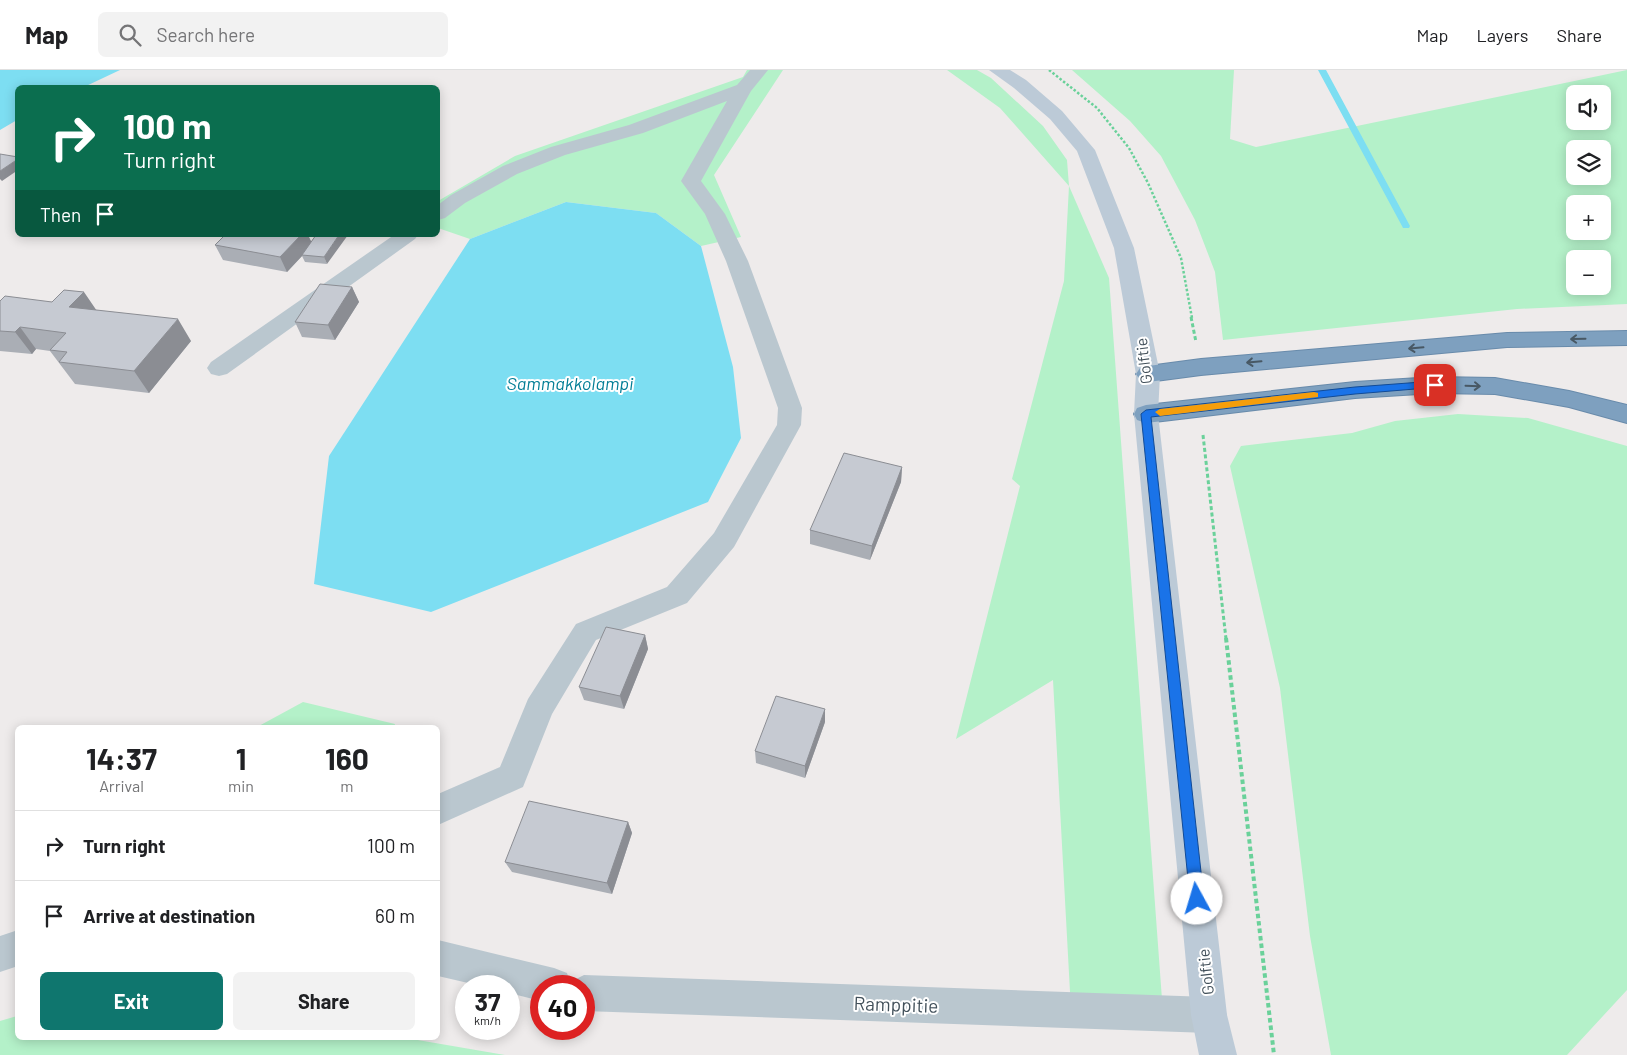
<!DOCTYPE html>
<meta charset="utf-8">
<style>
body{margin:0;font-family:Barlow,sans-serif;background:#f2f2f2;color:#202124;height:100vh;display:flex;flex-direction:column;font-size:19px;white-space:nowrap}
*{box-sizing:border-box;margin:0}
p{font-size:16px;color:#757577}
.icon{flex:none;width:28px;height:28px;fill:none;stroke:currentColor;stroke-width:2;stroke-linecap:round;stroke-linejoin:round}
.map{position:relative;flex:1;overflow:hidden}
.panel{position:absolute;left:15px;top:655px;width:425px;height:315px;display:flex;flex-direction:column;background:#fff;border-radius:8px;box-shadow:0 2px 12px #0003}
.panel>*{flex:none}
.banner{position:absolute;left:15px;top:15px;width:425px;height:152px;border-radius:8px;box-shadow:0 2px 12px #0003;background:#0b6e4f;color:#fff;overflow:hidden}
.controls{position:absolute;left:1566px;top:15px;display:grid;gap:10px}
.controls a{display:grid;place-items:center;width:45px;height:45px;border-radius:8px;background:#fff;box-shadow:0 2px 12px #0003;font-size:25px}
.speed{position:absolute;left:455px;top:905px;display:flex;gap:10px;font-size:25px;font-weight:700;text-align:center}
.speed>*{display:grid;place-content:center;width:65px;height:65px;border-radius:50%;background:#fff;box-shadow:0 2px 12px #0003;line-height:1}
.speed small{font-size:12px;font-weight:400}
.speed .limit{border:8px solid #d22;background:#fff;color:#111}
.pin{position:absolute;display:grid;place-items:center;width:42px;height:42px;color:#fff;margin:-21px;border-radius:10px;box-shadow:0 2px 8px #0006}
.me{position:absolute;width:55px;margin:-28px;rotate:354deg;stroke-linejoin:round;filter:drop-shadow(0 0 4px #0008)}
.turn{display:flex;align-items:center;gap:18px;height:105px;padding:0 25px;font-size:22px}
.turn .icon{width:65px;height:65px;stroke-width:2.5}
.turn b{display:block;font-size:35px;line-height:42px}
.then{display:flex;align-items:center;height:48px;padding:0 25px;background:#0003;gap:10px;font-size:19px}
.eta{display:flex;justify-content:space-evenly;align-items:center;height:85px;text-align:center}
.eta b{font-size:30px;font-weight:700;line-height:35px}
.cta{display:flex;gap:10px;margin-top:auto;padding:10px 25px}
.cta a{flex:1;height:58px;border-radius:8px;background:#0f766e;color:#fff;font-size:20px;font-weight:700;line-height:58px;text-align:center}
.cta a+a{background:#f2f2f2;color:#202124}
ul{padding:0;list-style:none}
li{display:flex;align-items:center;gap:15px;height:70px;padding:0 25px;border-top:1px solid #e0e0e0}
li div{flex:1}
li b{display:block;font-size:19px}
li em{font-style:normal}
header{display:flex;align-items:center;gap:30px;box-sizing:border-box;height:70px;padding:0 25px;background:#fff;border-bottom:1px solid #e0e0e0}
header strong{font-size:24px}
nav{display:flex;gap:28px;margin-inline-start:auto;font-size:18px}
.search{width:350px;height:45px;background:#f2f2f2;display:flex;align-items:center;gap:12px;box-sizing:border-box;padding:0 18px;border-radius:8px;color:#757577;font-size:19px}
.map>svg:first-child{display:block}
</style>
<header>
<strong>Map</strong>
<div class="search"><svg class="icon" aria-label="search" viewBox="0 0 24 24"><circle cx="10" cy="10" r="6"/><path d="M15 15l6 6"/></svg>Search here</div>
<nav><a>Map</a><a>Layers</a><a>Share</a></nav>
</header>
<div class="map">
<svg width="1627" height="985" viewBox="0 0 1627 985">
<rect width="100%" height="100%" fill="#eeebeb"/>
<path fill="#b4f1c9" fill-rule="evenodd" d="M747 0H783L714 105 741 167 701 176 656 143 566 132 470 169 438 158V131L515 86 743 7Z
M947 0H977L991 8 1043 56 1067 90 1069 116 1109 208 1163 943 1071 940 1053 610 956 669 1020 416 1012 409 1064 211 1069 116 1000 38Z
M1072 0H1234L1230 69 1256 77 1627 0V234L1517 239 1223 270 1215 202 1195 150 1161 86 1130 51ZM1575 24H1602V51H1575ZM1575 79H1602V106H1575ZM1575 134H1602V161H1575ZM1575 189H1602V216H1575Z
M1458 344 1528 348 1627 376V920L1567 985H1331L1310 866 1280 618 1230 396 1241 376 1352 363 1395 351Z
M303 632 395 654 394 658 257 657Z
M17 946 18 968H406L505 985H0V951Z"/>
<path fill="#7ddef2" d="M0 0H120L84 17 18 18 17 50 0 60Z
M566 132 656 143 701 176 733 297 741 368 708 432 431 542 314 514 329 386 470 169Z"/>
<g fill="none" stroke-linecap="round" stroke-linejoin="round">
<path fill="#7ddef2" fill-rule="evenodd" d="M1318 0H1326L1410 156 1409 158H1403L1402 156Z"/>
<defs>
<path id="highway" d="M1627 261V275L1507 277 1201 305 1148 312 1140 310 1136 304 1140 298 1148 296 1201 289 1507 263Z
M1435 307 1495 308 1569 321 1627 335V353L1569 337 1495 324 1435 323 1355 328 1146 353 1137 350 1134 344 1137 338 1146 335 1355 312Z"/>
</defs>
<use href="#highway" stroke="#698bab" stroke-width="2"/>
<path stroke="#6ad19a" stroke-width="2.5" stroke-dasharray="2.5 2" stroke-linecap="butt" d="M1049 0 1097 38 1129 78 1148 113 1181 188 1192 248"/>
<path stroke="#6ad19a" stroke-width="3" stroke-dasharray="4 2.5" stroke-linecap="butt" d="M1191 247 1196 272
M1203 365 1226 569"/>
<path stroke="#6ad19a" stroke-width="4" stroke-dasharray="4.5 3" stroke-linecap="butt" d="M1226 568 1274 985"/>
<path fill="#bac7cf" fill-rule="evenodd" d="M750 0H768L751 21 701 111 725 144 748 191 802 338 801 355 734 477 687 533 596 570 552 644 523 717 438 755V724L500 697 528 629 576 554 667 517 714 463 777 355 778 338 726 191 705 144 681 111 727 31 643 63 565 85 517 104 465 133 445 148 438 150V135L451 125 503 96 551 77 629 55 737 15Z
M394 165H418L415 169 227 304 219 306 211 304 207 298 211 292Z
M18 860V896L0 902V866Z
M438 870 554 898 567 903 570 912 584 905 1209 927 1222 932 1227 945 1222 958 1209 963 584 941V916H541V931L509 923V916H481L438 906Z"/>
<path fill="#bccad7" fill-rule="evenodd" d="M989 0H1010L1026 10 1062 41 1095 80 1134 178 1160 304 1158 344 1227 945 1237 985H1199L1191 945 1134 344 1136 304 1114 178 1077 81 1050 49 1014 18Z"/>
<use href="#highway" fill="#7ea0bf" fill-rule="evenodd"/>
</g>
<path fill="#aaaeb5" d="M225 165H308L311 172 316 165 327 194 305 192 302 186 287 202 223 190 215 175Z
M352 217 359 232 335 270 302 267 295 252Z
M0 231 96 240 191 271 149 323 75 314 50 281 36 279 32 284 0 281Z
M902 397 901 412 870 490 810 474V460Z
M645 565 648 579 624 639 584 630 579 617Z
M825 652 805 708 756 693 755 681Z
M628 752 632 763 612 824 512 802 505 792Z"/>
<path fill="#8b8d93" d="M18 89V100L2 111 0 109V101Z
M301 165H308L313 175 302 185V186L287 202 280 187Z
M339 165H348L327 194 324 187Z
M352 217 359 232 335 270 328 255Z
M84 222 99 244 69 237Z
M178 249 191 271 149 323 134 301Z
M20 257 36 279 32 284 15 262Z
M902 397 901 412 870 490 872 476Z
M645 565 648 579 624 639 620 626Z
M825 639V652L805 708V696Z
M628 752 632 763 612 824 607 813Z"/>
<path fill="#c6cad2" stroke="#8b8d93" d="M0 84 18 87V89L0 101Z
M225 165H301L280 187 215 175Z
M316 165H339L324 187 302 185Z
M320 214 352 217 328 255 295 252Z
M64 220 84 222 69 237 178 249 134 301 59 292 67 282 50 280 66 263 20 257 15 262 0 261V231L5 226 52 232Z
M844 383 902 397 872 476 810 460Z
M606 557 645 565 620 626 579 617Z
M776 626 825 639 805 696 755 681Z
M529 731 628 752 607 813 505 792Z"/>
<defs><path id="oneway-shaft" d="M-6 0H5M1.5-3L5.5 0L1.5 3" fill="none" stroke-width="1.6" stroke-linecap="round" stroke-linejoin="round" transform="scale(1.25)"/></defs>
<g stroke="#485864">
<use href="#oneway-shaft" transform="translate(1578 269) rotate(179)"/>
<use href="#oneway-shaft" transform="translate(1416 278) rotate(175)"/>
<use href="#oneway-shaft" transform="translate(1254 292) rotate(175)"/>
<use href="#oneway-shaft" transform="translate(1473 316) rotate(2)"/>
</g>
<path fill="#1a73e8" stroke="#114b97" d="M1435 311 1439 312V317L1355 324 1151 347 1204 829 1202 834 1197 836 1192 834 1190 829 1141 344 1146 340 1355 317Z"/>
<path fill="#f59e0b" d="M1314 322 1318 323V327L1160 346 1155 342 1160 339Z"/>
<g text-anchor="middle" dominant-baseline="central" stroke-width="4" stroke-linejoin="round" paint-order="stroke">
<g font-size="16" fill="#42505a" stroke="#fff">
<text transform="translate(1143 291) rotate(-97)">Golftie</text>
<text transform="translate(1205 902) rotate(-96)">Golftie</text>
</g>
<g font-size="18" font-style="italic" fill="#037e96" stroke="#fff">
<text x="570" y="313">Sammakkolampi</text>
</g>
<g font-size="19" fill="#42505a" stroke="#fff">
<text transform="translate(896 934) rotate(2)">Ramppitie</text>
</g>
</g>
</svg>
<div class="controls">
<a><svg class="icon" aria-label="sound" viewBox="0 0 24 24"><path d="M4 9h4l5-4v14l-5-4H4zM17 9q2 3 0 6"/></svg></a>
<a><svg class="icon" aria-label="layers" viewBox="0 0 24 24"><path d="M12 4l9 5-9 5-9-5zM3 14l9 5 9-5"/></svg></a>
<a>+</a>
<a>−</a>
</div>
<div class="speed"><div>37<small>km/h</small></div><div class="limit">40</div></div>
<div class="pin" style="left:1435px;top:315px;background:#d93025"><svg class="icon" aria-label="arrive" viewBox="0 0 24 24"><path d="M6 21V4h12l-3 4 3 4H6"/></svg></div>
<svg class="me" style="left:1197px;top:829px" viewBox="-20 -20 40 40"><circle r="19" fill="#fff"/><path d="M0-13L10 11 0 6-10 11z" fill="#1a73e8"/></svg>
<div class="banner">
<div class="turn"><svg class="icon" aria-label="right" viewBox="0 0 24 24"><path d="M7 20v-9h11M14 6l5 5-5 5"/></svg><div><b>100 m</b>Turn right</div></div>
<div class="then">Then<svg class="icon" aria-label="arrive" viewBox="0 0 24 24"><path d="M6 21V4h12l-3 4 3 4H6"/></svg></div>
</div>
<section class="panel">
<div class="eta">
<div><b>14:37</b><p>Arrival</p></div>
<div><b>1</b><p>min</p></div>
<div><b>160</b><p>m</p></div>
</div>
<ul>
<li><svg class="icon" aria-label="right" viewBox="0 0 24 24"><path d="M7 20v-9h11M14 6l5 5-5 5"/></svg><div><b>Turn right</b></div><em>100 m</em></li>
<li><svg class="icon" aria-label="arrive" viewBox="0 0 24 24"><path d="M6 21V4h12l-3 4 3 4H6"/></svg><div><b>Arrive at destination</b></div><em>60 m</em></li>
</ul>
<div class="cta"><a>Exit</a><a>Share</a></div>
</section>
</div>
